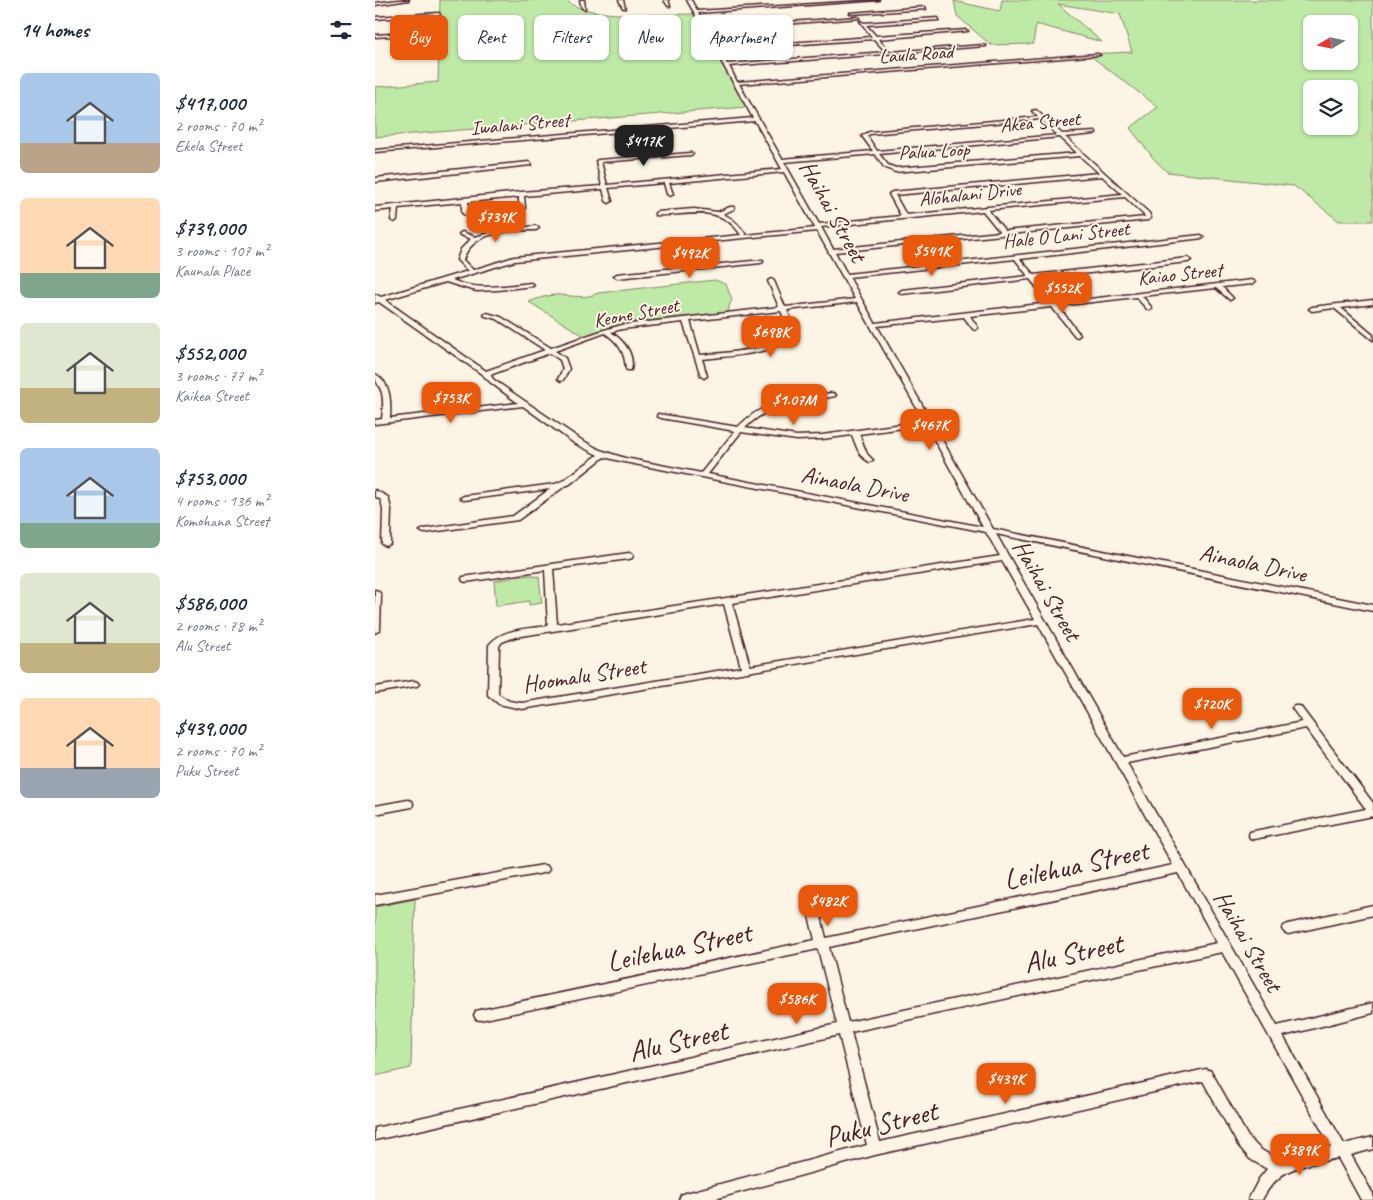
<!DOCTYPE html>
<html lang="en">
<head>
<meta charset="utf-8">
<style>
  :root { --surface:#fff; --page:#f6f6f7; --text:#1f2937; --muted:#747a83; --accent:#ea580c }
  body { margin:0; font-family:Caveat,sans-serif; background:var(--page); color:var(--text); height:100vh; display:flex; flex-direction:column; font-size:19px; white-space:nowrap }
  * { box-sizing:border-box; margin:0 }
  p { font-size:16px; color:var(--muted) }
  .icon { flex:none; width:28px; height:28px; fill:none; stroke:currentColor; stroke-width:2; stroke-linecap:round; stroke-linejoin:round }
  .map { position:relative; flex:1; overflow:hidden }
  .details { display:flex; flex-direction:column; background:var(--surface); width:375px }
  .details>* { flex:none }
  .banner { position:absolute; left:15px; top:15px; width:475px; height:45px; display:flex; gap:10px }
  .needle { width:32px; rotate:260deg }
  .buttons { position:absolute; left:928px; top:15px; display:grid; gap:10px }
  .buttons a { display:grid; place-items:center; width:55px; height:55px; border-radius:8px; background:var(--surface); box-shadow:0 1px 4px #0004; font-size:25px }
  .price { position:absolute; translate:-50% -42px; padding:0 11px; border-radius:10px; background:var(--accent); color:#fff; font-size:16px; line-height:32px; filter:drop-shadow(0 1px 2px #0008) }
  .price::after { content:''; position:absolute; left:50%; top:30px; width:15px; height:11px; margin-left:-8px; background:inherit; clip-path:polygon(0 0,100% 0,50% 100%) }
  .price.active { background:#222; color:#fff }
  ul { padding:0; list-style:none }
  li { display:flex; align-items:center; gap:15px; height:125px; padding:0 20px }
  li span { display:grid; place-items:center; flex:none; width:140px; height:100px; border-radius:8px; color:#555 }
  li>.icon { margin-inline-start:auto }
  span .icon { width:60px; height:60px; fill:#fffc; stroke-width:1 }
  li b { font-size:21px }
  h2 { display:flex; justify-content:space-between; align-items:center; height:60px; padding:0 20px; font-size:21px }
  .tag { padding:0 18px; border-radius:8px; background:var(--surface); box-shadow:0 1px 4px #0004; font-size:18px; line-height:45px }
  .tag.active { background:var(--accent); color:#fff }
  main { display:flex; flex:1; min-height:0 }
  .map>svg:first-child { display:block }
  .green { fill:#bee9a6; stroke:#848468; fill-rule:evenodd }
  .lines { fill:none; stroke-linecap:round; stroke-linejoin:round }
  .minor-casing { stroke:#4a1f2b; stroke-width:3 }
  .minor { fill:#fcf5e5; fill-rule:evenodd }
  .labels { text-anchor:middle; dominant-baseline:central; stroke-width:4; stroke-linejoin:round; paint-order:stroke }
  .far-street-label { font-size:20px; fill:#4a1f2b; stroke:#fcf5e5 }
  .street-label { font-size:24px; fill:#4a1f2b; stroke:#fcf5e5 }
  .near-street-label { font-size:29px; fill:#4a1f2b; stroke:#fcf5e5 }
</style>
</head>
<body>
<main>
<section class="details">
<h2>14 homes<svg class="icon" aria-label="filters" viewBox="0 0 24 24"><path d="M4 7h16M4 17h16"/><circle cx="9" cy="7" r="2"/><circle cx="15" cy="17" r="2"/></svg></h2>
<ul>
<li><span style="background:linear-gradient(#a9c7e8 70%,#b9a48a 0)"><svg class="icon" aria-label="home" viewBox="0 0 24 24"><path d="M3 11l9-7 9 7M6 9v11h12V9"/></svg></span><div><b>$417,000</b><p>2 rooms · 70 m²</p><p>Ekela Street</p></div></li>
<li><span style="background:linear-gradient(#ffd9b3 75%,#7fa58c 0)"><svg class="icon" aria-label="home" viewBox="0 0 24 24"><path d="M3 11l9-7 9 7M6 9v11h12V9"/></svg></span><div><b>$739,000</b><p>3 rooms · 107 m²</p><p>Kaunala Place</p></div></li>
<li><span style="background:linear-gradient(#dfe7d0 65%,#c2b280 0)"><svg class="icon" aria-label="home" viewBox="0 0 24 24"><path d="M3 11l9-7 9 7M6 9v11h12V9"/></svg></span><div><b>$552,000</b><p>3 rooms · 77 m²</p><p>Kaikea Street</p></div></li>
<li><span style="background:linear-gradient(#a9c7e8 75%,#7fa58c 0)"><svg class="icon" aria-label="home" viewBox="0 0 24 24"><path d="M3 11l9-7 9 7M6 9v11h12V9"/></svg></span><div><b>$753,000</b><p>4 rooms · 136 m²</p><p>Komohana Street</p></div></li>
<li><span style="background:linear-gradient(#dfe7d0 70%,#c2b280 0)"><svg class="icon" aria-label="home" viewBox="0 0 24 24"><path d="M3 11l9-7 9 7M6 9v11h12V9"/></svg></span><div><b>$586,000</b><p>2 rooms · 78 m²</p><p>Alu Street</p></div></li>
<li><span style="background:linear-gradient(#ffd9b3 70%,#9aa5b1 0)"><svg class="icon" aria-label="home" viewBox="0 0 24 24"><path d="M3 11l9-7 9 7M6 9v11h12V9"/></svg></span><div><b>$439,000</b><p>2 rooms · 70 m²</p><p>Puku Street</p></div></li>
</ul>
</section>
<div class="map">
<svg width="998" height="1200" viewBox="0 0 998 1200">
  <rect width="100%" height="100%" fill="#fcf5e5"/>
  <filter id="ink" filterUnits="userSpaceOnUse"><feTurbulence type="fractalNoise" baseFrequency=".02" numOctaves="2"/><feDisplacementMap in="SourceGraphic" scale="10" xChannelSelector="R" yChannelSelector="G"/><feConvolveMatrix kernelMatrix="1 2 1 2 8 2 1 2 1" color-interpolation-filters="sRGB"/></filter>
  <g filter="url(#ink)">
    <g class="green">
      <path d="M65 0H191C210 20 291 14 320 14L372 107 0 137V87L63 82Z"/>
      <path d="M627 0H998V221H964L919 186 792 172 779 159 755 128 783 107 713 54 757 52 745 14 683 4 727 42 661 24 658 44 616 45 582 16 579 1 625 11ZM936 24H974V61H936ZM936 89H974V126H936Z"/>
      <path d="M340 280 351 284 357 300 354 306V312L259 322 209 336 154 302C164 298 176 294 186 295 199 296 211 299 223 293Z"/>
      <polygon points="154,575 164,577 167,603 154,605 154,601 121,606 119,581"/>
      <polygon points="40,899 36,1068 0,1076 0,907"/>
    </g>
    <g class="lines">
      <defs>
        <g id="minor">
          <polygon points="23,0 34,0 0,5 0,3"/>
          <polygon points="205,0 209,0 210,9 207,8"/>
          <polygon points="244,0 248,0 250,8 248,8"/>
          <polygon points="289,0 293,0 295,6 293,6"/>
          <path d="M312 0H316L322 11 504 0 323 13 332 28 483 17 485 18 333 30 343 48 497 37 485 21 489 23 563 18 564 20 491 25 501 36 591 30 593 31 503 39 515 52 609 45 611 46 354 66 362 82 723 54 725 55 364 84 407 159 498 151 487 136 494 132 663 117 657 111 661 110 687 134 721 132V133L719 134 690 137 774 213 776 218 773 220 460 252 472 274 826 235 829 237 828 238 645 259 659 275 813 258 816 260 813 262 661 279 680 303 877 280 880 282 877 284 847 287 858 298 855 300 841 288 767 296 777 308 774 310 772 309 761 297 683 306 705 335 702 337 700 336 677 307 595 316 603 328 600 330 598 329 589 317 502 326 618 529 998 605V611L621 534 748 757 927 722 917 708 919 706H925L998 803V816L879 839 875 838 874 835 875 832 879 831 991 809 931 728 752 763 902 1026 998 1003V1013L908 1036 969 1144 998 1137V1149L976 1155 998 1194V1200H986L963 1158C928 1166 905 1165 887 1200H873L884 1179 892 1169 875 1159 863 1145 828 1081 500 1155 336 1200H304L306 1195 311 1193 492 1145 464 1035 0 1140V1128L462 1024 443 949 105 1020 101 1019 99 1015 101 1011 105 1010 440 940 431 904 433 901 437 899 441 901 443 904 451 938 798 865 663 624 147 709 124 704 113 695 114 645C127 628 154 629 173 626L170 570 91 582 88 581 87 579 88 577 254 553 257 554 258 556 257 558 254 559 178 569 182 624 625 556 611 532 249 462 229 457 195 484 190 486 143 520 49 533 45 531 49 529 138 516 175 489 89 500 85 498 89 496 180 484 189 480 223 455 199 443 148 406 0 424V420L7 419C8 411 9 402 7 393 5 386 0 382 0 374 16 382 16 402 15 418L143 403 115 382 108 375 4 302 0 303V294L6 297 93 271 82 260 86 249 96 239 85 235 84 234 87 232 100 237 128 229 152 227 161 226 164 228 161 230C135 230 97 231 88 260L98 270 139 257 366 235C344 201 312 217 280 215V213L282 212 319 209 343 212 355 207H359V209L348 214C359 219 365 225 371 235L440 228 409 172 294 183 298 194 295 196 292 194 289 183 233 188 237 201 234 203 231 201 228 189 149 196 150 208 147 210 144 208V197L93 202V213L90 215 87 213V202L23 208 22 220 19 222 16 220 18 209 0 211V207L146 192 227 186 221 161 223 160 316 153 318 154 316 155 226 162 232 185 407 169 380 121 0 152V150L378 118ZM499 39 511 52 352 64 344 50ZM666 119 682 135 502 151 492 136 495 134ZM685 137 702 153 521 168 513 165 504 154ZM500 154 509 167 520 172 705 156 724 173 517 192 514 194 526 216 444 224 409 162ZM727 176 747 194 531 215 520 195ZM750 197 769 215 770 217 630 231 613 210ZM608 211 625 232 458 249 446 227ZM442 231 480 299 410 307 399 281 396 279 393 281 404 307 247 325 229 330 176 348 126 317 112 313 109 315 110 316 122 319 170 350 111 371 10 300 71 282 90 288 102 291 123 290 158 286 159 285 156 283C129 286 102 291 77 280L140 261 303 245 310 267 242 274 239 276 242 278 386 263 388 262V260L315 267 308 244ZM640 259 653 276 527 290 524 292 527 294 655 279 674 303 500 323 474 277ZM482 302 549 421 447 435 422 436 370 428C398 400 425 404 460 396L461 395 458 393C421 397 390 399 363 427L283 414 282 416 286 418 360 431 326 473 250 458 225 450 205 439 119 380 115 375 175 353 185 360 188 369 183 379 186 381 188 380 194 369 190 358 180 351 230 333C244 343 250 352 251 369L252 370H256C260 354 249 341 236 332L247 329 308 322 326 376 329 378 332 376 327 359C350 356 398 355 414 338 417 336 418 331 419 328L412 310ZM406 311 413 328C412 330 411 333 410 335 397 351 345 353 325 355L315 321ZM551 425 608 527 333 474 366 432 422 440 447 439 477 435C481 445 484 457 494 462L498 460 492 454 484 434ZM627 561 660 619 375 666 357 603ZM349 604 366 667 147 703 134 701 123 694 124 646 127 642 140 637ZM803 873 842 943 473 1022 454 947ZM847 952 956 1147 912 1158 904 1161 885 1149 873 1137 836 1071 831 1069 505 1142 476 1032Z"/>
          <polygon points="550,7 551,9 477,14 475,13"/>
          <polygon points="64,13 65,15 0,19 0,17"/>
          <polygon points="61,31 62,33 0,37 0,35"/>
          <polygon points="154,162 156,163 156,165 0,182 0,178"/>
          <polygon points="998,300 998,304 966,308 998,335 998,340 959,308 937,311 934,309 937,307"/>
          <polygon points="0,490 13,497 16,509 15,544 11,546 7,544 8,509 6,500 0,496"/>
          <polygon points="0,590 3,591 6,595 5,630 0,633"/>
          <polygon points="39,681 42,682 44,684 42,686 0,693 0,687"/>
          <polygon points="33,800 37,801 38,804 37,807 0,814 0,806"/>
          <polygon points="168,865 172,866 174,869 172,872 168,873 0,905 0,895"/>
          <polygon points="998,905 998,915 913,934 909,932 907,929 909,926 913,924"/>
        </g>
      </defs>
      <use href="#minor" class="minor-casing"/>
      <use href="#minor" class="minor"/>
    </g>
  </g>
  <g class="labels">
    <g class="far-street-label">
      <text transform="translate(541 54) rotate(-4)">Laula Road</text>
      <text transform="translate(665 122) rotate(-5)">Akea Street</text>
      <text transform="translate(145 124) rotate(-5)">Iwalani Street</text>
      <text transform="translate(559 151) rotate(-3)">Palua Loop</text>
      <text transform="translate(595 194) rotate(-6)">Alohalani Drive</text>
      <text transform="translate(691 235) rotate(-6)">Hale O Lani Street</text>
      <text transform="translate(805 274) rotate(-6)">Kaiao Street</text>
      <text transform="translate(261 313) rotate(-11)">Keone Street</text>
    </g>
    <g class="street-label">
      <text transform="translate(458 211) rotate(61)">Haihai Street</text>
      <text transform="translate(480 484) rotate(11)">Ainaola Drive</text>
      <text transform="translate(878 563) rotate(12)">Ainaola Drive</text>
      <text transform="translate(672 590) rotate(60)">Haihai Street</text>
      <text transform="translate(209 675) rotate(-9)">Hoomalu Street</text>
      <text transform="translate(873 941) rotate(60)">Haihai Street</text>
    </g>
    <g class="near-street-label">
      <text transform="translate(701 865) rotate(-12)">Leilehua Street</text>
      <text transform="translate(304 947) rotate(-12)">Leilehua Street</text>
      <text transform="translate(698 953) rotate(-12)">Alu Street</text>
      <text transform="translate(303 1041) rotate(-13)">Alu Street</text>
      <text transform="translate(506 1124) rotate(-14)">Puku Street</text>
    </g>
  </g>
</svg>
<div class="buttons">
<a><svg class="needle" viewBox="-14 -14 28 28"><path d="M0-13l5 13h-10z" fill="#e53935"/><path d="M0 13l5-13h-10z" fill="#747a83"/></svg></a>
<a><svg class="icon" aria-label="layers" viewBox="0 0 24 24"><path d="M12 4l9 5-9 5-9-5zM3 14l9 5 9-5"/></svg></a>
</div>
<b class="price active" style="left:269px;top:167px">$417K</b>
<b class="price" style="left:121px;top:243px">$739K</b>
<b class="price" style="left:557px;top:277px">$541K</b>
<b class="price" style="left:315px;top:279px">$492K</b>
<b class="price" style="left:688px;top:314px">$552K</b>
<b class="price" style="left:396px;top:358px">$698K</b>
<b class="price" style="left:76px;top:424px">$753K</b>
<b class="price" style="left:419px;top:426px">$1.07M</b>
<b class="price" style="left:555px;top:451px">$467K</b>
<b class="price" style="left:837px;top:730px">$720K</b>
<b class="price" style="left:453px;top:927px">$482K</b>
<b class="price" style="left:422px;top:1025px">$586K</b>
<b class="price" style="left:631px;top:1105px">$439K</b>
<b class="price" style="left:925px;top:1176px">$389K</b>
<div class="banner">
<a class="tag active">Buy</a>
<a class="tag">Rent</a>
<a class="tag">Filters</a>
<a class="tag">New</a>
<a class="tag">Apartment</a>
</div>
</div>
</main>
</body>
</html>
